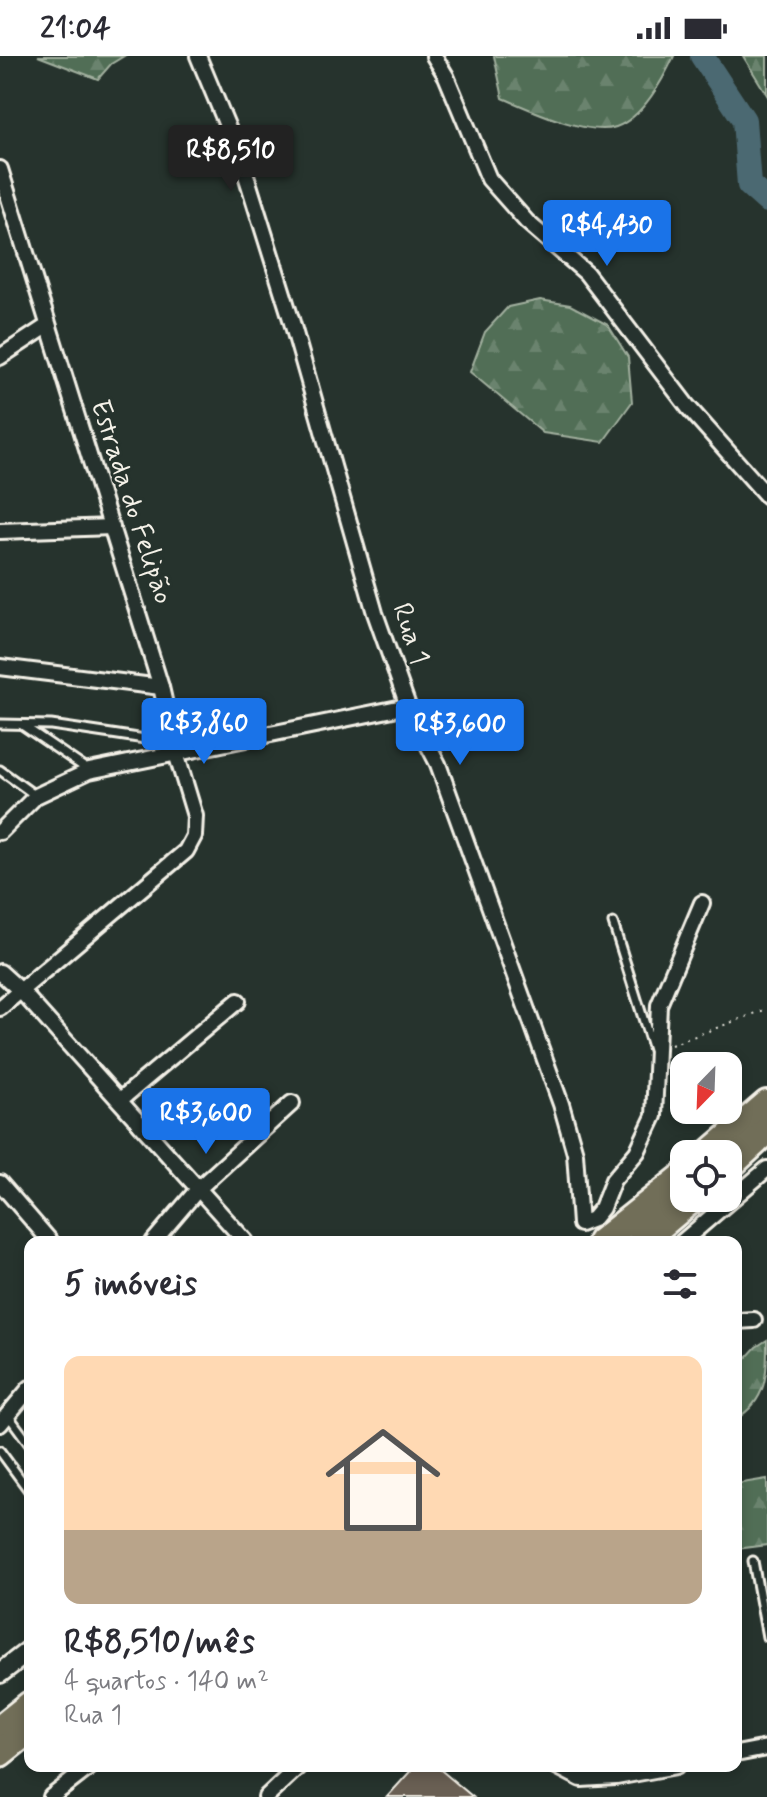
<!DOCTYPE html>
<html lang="pt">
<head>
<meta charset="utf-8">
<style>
  :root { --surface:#fff; --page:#f7f7f7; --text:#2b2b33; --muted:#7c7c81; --line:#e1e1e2; --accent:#1a73e8 }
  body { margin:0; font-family:Mynerve,sans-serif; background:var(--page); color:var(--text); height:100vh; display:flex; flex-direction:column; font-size:30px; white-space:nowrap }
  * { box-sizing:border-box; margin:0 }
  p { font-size:26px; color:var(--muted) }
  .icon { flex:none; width:44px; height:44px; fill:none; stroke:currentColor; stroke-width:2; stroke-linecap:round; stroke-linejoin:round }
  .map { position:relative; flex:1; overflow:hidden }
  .details { position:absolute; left:24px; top:1180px; width:718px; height:536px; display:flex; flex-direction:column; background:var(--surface); border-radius:16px; box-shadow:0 4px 12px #0003 }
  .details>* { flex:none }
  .needle { width:52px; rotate:203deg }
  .tools { position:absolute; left:670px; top:996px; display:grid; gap:16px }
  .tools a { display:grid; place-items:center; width:72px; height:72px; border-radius:16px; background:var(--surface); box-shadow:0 4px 12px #0003; font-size:40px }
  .price { position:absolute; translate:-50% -68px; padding:0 18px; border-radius:8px; background:var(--accent); color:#fff; font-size:26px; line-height:52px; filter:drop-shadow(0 2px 4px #0008) }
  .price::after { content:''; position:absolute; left:50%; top:48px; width:24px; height:18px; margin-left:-12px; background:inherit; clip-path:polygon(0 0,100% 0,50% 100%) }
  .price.selected { background:#222; color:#fff }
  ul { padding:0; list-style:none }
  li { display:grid; align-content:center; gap:16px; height:424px; padding:0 40px }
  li+li { border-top:2px solid var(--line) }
  li span { display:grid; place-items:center; height:248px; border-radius:16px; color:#555 }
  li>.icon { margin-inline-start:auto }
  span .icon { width:144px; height:144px; fill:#fffc; stroke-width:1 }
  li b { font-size:34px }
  h2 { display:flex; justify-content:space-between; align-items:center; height:96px; padding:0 40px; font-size:34px }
  .status { display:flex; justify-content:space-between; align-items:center; height:56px; padding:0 40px; background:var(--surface); direction:ltr }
  .status svg { height:22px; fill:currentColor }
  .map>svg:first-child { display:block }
  .forest { fill:url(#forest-firs); stroke:#a2b09f; stroke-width:2 }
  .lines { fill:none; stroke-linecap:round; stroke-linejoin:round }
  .river { stroke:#4c6972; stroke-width:24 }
  .building { fill:#695f52; stroke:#f4f1e8; stroke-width:2 }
  .service-casing { stroke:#f4f1e8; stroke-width:13 }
  .minor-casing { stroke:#f4f1e8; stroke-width:20 }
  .tertiary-casing { stroke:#f4f1e8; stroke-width:24 }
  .motorway-casing { stroke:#f4f1e8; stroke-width:32 }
  .path { stroke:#f4f1e8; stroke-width:2; stroke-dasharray:2 6; stroke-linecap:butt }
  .service { stroke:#26332d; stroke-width:7 }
  .minor { stroke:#26332d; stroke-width:14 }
  .tertiary { stroke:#26332d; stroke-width:18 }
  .motorway { stroke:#716e59; stroke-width:26 }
  .labels { text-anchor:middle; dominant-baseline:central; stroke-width:6; stroke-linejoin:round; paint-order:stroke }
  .street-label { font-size:28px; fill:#f4f1e8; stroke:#26332d }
</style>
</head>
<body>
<div class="status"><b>21:04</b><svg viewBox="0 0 49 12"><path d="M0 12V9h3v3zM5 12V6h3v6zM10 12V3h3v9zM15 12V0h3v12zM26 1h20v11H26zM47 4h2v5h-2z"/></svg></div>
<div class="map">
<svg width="767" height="1741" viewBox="0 0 767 1741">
  <defs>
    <pattern id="forest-firs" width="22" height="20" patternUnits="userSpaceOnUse" patternTransform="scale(2)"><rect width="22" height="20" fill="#516e56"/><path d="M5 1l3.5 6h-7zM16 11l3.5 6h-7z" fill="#6b836e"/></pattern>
  </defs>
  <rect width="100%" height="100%" fill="#26332d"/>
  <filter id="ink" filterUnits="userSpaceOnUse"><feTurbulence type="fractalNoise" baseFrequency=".0125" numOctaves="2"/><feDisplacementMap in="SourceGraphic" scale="16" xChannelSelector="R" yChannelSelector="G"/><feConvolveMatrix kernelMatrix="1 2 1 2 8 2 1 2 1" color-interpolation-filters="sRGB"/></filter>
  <g filter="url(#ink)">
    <g class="forest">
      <polygon points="38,0 124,0 111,8 98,23"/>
      <path d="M494 0H674C663 24 642 62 616 71 588 81 529 53 503 42Z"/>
      <polygon points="743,0 767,0 767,39"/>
      <polygon points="540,244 570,249 608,269 628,301 632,346 603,386 543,377 470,316 485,276 508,251"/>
      <path d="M767 1284C767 1320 767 1344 736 1363V1313L756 1291Z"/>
      <polygon points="767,1423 767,1489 736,1493 736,1428"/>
    </g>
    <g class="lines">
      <polyline class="river" points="702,0 744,64 749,129 767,145"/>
    </g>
    <polygon class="building" points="415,1710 436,1710 473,1741 387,1741"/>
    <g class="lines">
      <defs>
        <g id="service">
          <polyline points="0,668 51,669 172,687"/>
          <polyline points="22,669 88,714"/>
          <polyline points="0,714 36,740"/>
          <polyline points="613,867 653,994"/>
          <polyline points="8,1359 30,1389"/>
          <polyline points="0,1395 30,1436"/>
          <polyline points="753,1505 767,1581"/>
        </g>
        <g id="minor">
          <polyline points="198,0 241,103 291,263 375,557 408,650 438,708 561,1048 575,1097 580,1168 593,1163 602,1152 613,1124 637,1096 654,1060 659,949 702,847"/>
          <polyline points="434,0 446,20 489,123 527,166 586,217 688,351 767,440"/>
          <polyline points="0,113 161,631 176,697 195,760 194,780 186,795 0,952"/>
          <polyline points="0,301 47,270"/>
          <polyline points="0,475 112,471"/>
          <polyline points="0,611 161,631"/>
          <polyline points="0,776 36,740 89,715 408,650"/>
          <polyline points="0,916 21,935 246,1186"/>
          <polyline points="120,1044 238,945"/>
          <polyline points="0,1127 51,1186"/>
          <polyline points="153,1186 199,1132 292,1047"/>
          <polyline points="682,1186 767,1113"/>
          <polyline points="736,1265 754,1264"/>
          <polyline points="0,1368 30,1332"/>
          <polyline points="736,1698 767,1692"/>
          <polyline points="556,1710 581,1723 616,1721 676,1710"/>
          <polyline points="51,1741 91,1710"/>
          <polyline points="266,1741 299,1710"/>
        </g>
        <polyline id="tertiary" points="0,1617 30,1594"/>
        <g id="motorway">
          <polyline points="709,1098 767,1048"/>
          <polyline points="728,1111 767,1075"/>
          <polyline points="601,1186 684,1120"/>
          <polyline points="641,1186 693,1142"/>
          <polyline points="0,1673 30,1649"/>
          <polyline points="0,1697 30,1673"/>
        </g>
      </defs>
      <use href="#service" class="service-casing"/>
      <use href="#minor" class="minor-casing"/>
      <use href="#tertiary" class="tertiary-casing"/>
      <use href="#motorway" class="motorway-casing"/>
      <polyline class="path" points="671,989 767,953"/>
      <use href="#service" class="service"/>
      <use href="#minor" class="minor"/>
      <use href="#tertiary" class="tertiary"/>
      <use href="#motorway" class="motorway"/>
    </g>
  </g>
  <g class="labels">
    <g class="street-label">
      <text transform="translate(131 446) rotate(72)">Estrada do Felipão</text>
      <text transform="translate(410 578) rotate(71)">Rua 1</text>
    </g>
  </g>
</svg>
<div class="tools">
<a><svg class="needle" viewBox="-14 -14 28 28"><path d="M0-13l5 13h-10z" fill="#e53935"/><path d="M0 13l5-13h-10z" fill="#7c7c81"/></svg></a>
<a><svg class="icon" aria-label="locate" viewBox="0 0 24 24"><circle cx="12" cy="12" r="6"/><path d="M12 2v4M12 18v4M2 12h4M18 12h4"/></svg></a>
</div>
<b class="price selected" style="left:231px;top:137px">R$8,510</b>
<b class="price" style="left:607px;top:212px">R$4,430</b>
<b class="price" style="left:204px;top:710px">R$3,860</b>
<b class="price" style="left:460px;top:711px">R$3,600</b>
<b class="price" style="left:206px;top:1100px">R$3,600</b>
<section class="details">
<h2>5 imóveis<svg class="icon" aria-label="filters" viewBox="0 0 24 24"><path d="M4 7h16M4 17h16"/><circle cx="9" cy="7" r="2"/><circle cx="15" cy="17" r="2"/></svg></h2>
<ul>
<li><span style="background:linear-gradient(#ffd9b3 70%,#b9a48a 0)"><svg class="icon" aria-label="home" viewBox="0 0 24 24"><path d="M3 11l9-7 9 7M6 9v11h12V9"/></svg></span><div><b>R$8,510/mês</b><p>4 quartos · 140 m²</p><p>Rua 1</p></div></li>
</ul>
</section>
</div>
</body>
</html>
